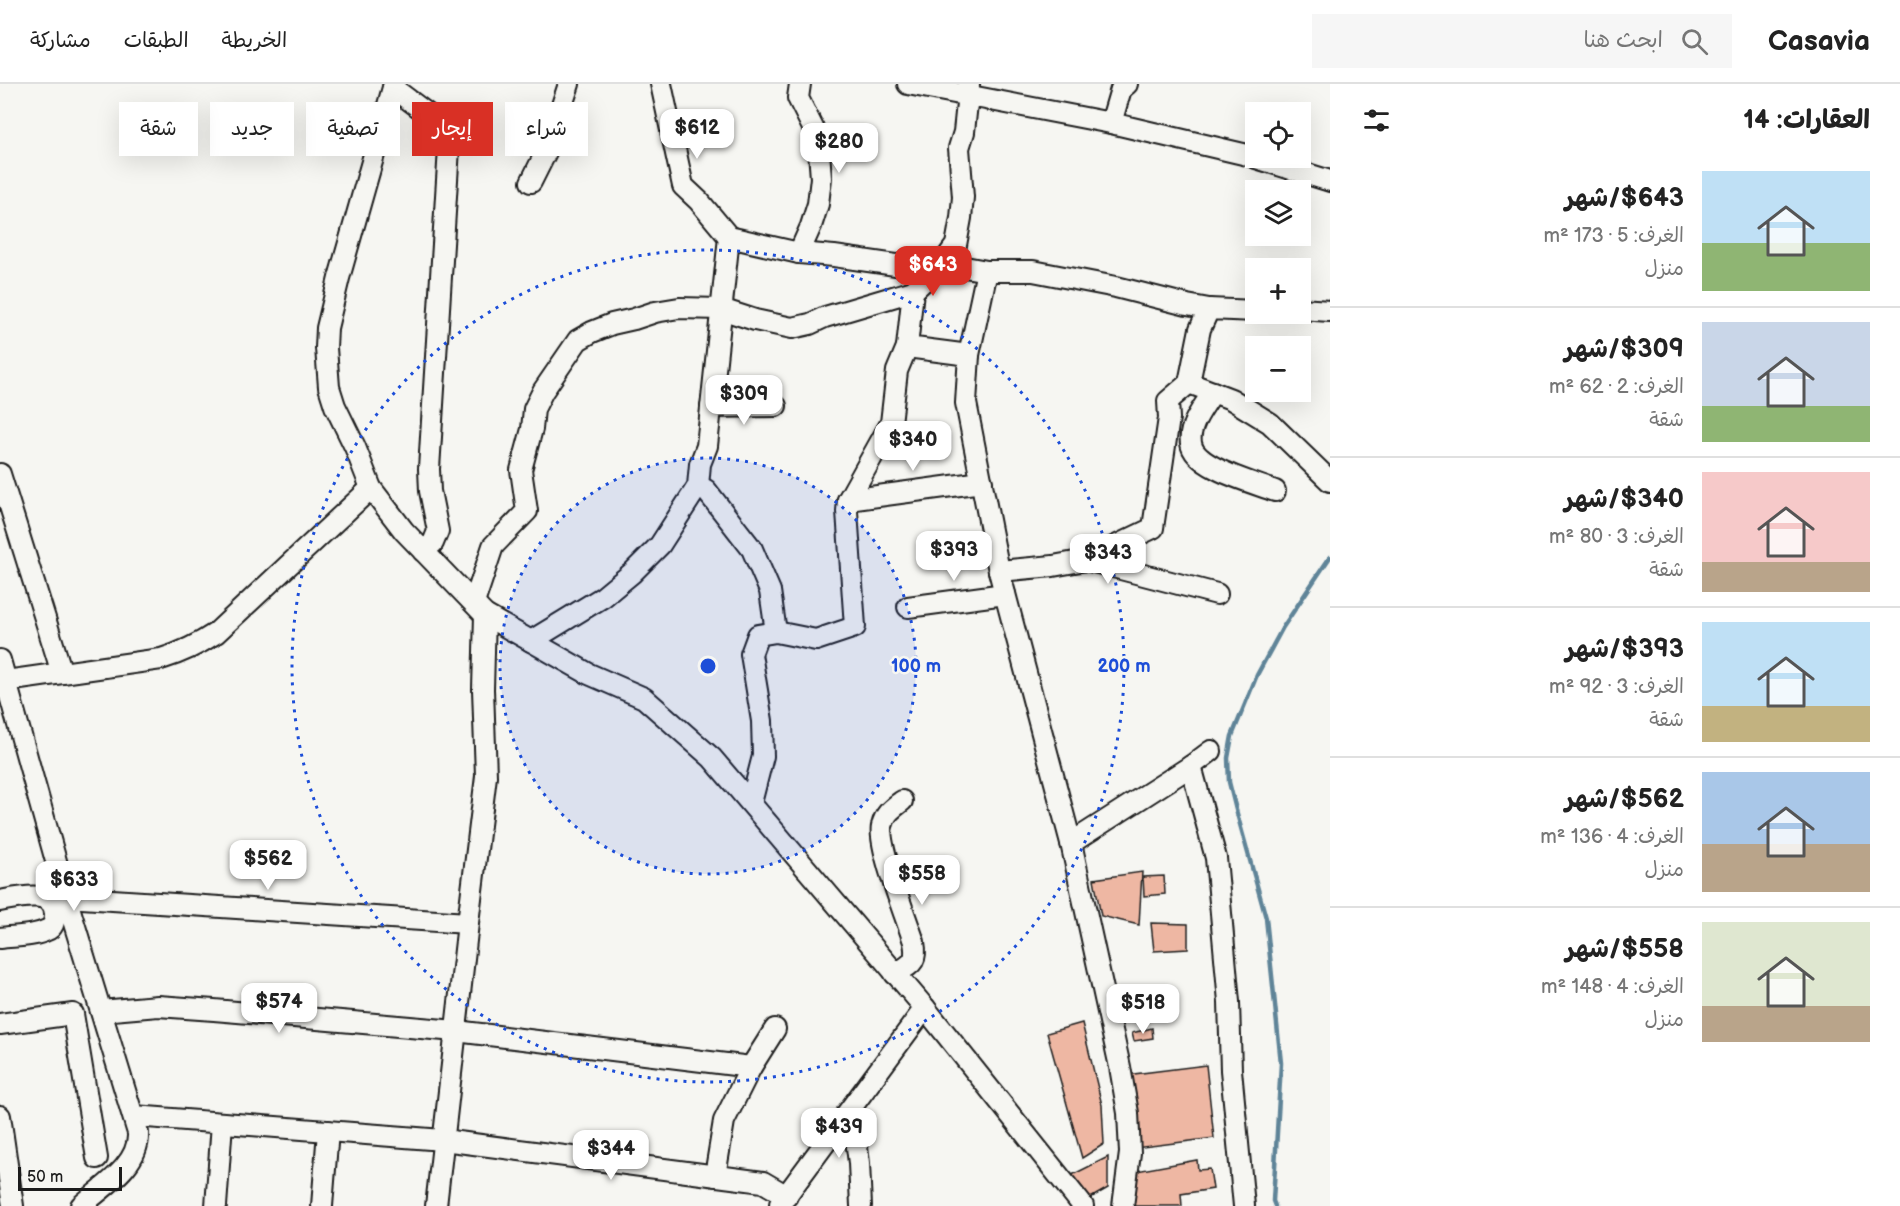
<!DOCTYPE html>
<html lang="ar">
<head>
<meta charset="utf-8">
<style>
  :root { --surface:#fff; --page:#f6f6f6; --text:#222; --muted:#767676; --line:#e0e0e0; --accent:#d93025 }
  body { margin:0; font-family:"Balsamiq Sans","Playpen Sans Arabic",sans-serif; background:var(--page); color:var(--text); direction:rtl; height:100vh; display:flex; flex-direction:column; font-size:22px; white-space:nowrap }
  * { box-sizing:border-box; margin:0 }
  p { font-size:20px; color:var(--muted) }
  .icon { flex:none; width:33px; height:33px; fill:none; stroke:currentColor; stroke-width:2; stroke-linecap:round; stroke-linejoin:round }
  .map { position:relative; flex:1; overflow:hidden; direction:ltr }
  .details { display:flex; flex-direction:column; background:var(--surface); width:570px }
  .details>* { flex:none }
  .guide { position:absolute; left:18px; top:18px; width:570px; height:54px; direction:rtl; display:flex; gap:12px }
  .tools { position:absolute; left:1245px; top:18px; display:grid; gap:12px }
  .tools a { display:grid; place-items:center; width:66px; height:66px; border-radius:0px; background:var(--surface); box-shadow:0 6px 24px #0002; font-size:30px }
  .scale { position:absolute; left:18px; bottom:15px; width:104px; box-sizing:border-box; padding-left:6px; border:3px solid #1c1c1c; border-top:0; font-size:16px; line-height:21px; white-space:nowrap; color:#1c1c1c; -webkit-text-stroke:4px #f6f6f2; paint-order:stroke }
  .price { position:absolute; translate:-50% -51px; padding:0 14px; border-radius:12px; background:#fff; color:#222; font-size:20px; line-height:39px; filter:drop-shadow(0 2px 3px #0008) }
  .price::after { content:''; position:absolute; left:50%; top:36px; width:18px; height:14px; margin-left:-9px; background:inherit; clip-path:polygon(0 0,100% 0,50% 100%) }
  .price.current { background:var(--accent); color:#fff }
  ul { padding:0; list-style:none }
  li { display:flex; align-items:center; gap:18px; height:150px; padding:0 30px }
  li+li { border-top:2px solid var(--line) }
  li span { display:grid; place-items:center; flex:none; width:168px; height:120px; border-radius:0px; color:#555 }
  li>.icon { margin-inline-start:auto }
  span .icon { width:72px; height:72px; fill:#fffc; stroke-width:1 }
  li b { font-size:26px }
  h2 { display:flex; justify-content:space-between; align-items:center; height:72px; padding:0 30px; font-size:26px }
  .tag { padding:0 21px; border-radius:0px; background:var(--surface); box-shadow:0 6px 24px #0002; font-size:21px; line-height:54px }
  .tag.current { background:var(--accent); color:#fff }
  header { display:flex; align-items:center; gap:36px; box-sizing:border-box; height:84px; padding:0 30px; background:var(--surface); border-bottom:2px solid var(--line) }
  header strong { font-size:28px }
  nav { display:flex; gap:33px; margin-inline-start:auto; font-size:21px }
  .search { width:420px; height:54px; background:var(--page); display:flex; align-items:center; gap:15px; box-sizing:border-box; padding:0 21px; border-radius:0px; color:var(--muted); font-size:22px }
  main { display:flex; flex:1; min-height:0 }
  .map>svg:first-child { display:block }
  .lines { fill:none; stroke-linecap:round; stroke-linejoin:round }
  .stream { stroke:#5f8498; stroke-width:4.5 }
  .building { fill:#eeb7a3; stroke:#1c1c1c; stroke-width:1.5 }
  .minor-casing { stroke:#1c1c1c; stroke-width:24 }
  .minor { stroke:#f6f6f2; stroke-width:20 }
  .ring { fill:none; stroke:#1d4ed8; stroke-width:3; stroke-dasharray:3 6 }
  .centre { fill:#1d4ed8; stroke:#f6f6f2; stroke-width:3 }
  .ring-label { font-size:18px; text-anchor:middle; font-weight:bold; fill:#1d4ed8; stroke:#f6f6f2; stroke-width:5; stroke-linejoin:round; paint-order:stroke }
</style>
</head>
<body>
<header>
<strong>Casavia</strong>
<div class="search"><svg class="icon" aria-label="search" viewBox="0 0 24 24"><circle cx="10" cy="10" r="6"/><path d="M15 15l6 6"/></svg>ابحث هنا</div>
<nav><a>الخريطة</a><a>الطبقات</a><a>مشاركة</a></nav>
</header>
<main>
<section class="details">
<h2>العقارات: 14<svg class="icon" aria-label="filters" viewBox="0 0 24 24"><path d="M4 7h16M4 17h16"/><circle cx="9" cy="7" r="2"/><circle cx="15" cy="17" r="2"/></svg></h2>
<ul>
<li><span style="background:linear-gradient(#bfe0f5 60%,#8fb573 0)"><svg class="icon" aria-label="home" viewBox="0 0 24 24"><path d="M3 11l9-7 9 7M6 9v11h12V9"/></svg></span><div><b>$643/شهر</b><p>الغرف: 5 · 173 m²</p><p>منزل</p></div></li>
<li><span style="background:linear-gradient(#c9d6e8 70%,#8fb573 0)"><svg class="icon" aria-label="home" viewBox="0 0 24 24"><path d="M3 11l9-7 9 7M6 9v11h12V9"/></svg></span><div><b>$309/شهر</b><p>الغرف: 2 · 62 m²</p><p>شقة</p></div></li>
<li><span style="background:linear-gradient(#f6c9c9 75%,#b9a48a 0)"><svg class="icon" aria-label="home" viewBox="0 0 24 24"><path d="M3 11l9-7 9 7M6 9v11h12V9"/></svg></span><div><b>$340/شهر</b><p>الغرف: 3 · 80 m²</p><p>شقة</p></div></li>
<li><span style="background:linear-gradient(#bfe0f5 70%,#c2b280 0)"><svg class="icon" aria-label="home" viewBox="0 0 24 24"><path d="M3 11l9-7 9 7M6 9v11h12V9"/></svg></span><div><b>$393/شهر</b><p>الغرف: 3 · 92 m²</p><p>شقة</p></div></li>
<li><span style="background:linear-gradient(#a9c7e8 60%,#b9a48a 0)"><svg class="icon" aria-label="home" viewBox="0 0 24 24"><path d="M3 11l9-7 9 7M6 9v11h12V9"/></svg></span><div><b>$562/شهر</b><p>الغرف: 4 · 136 m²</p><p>منزل</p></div></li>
<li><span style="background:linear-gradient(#dfe7d0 70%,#b9a48a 0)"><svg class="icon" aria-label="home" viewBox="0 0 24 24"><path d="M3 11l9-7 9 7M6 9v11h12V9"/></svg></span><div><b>$558/شهر</b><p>الغرف: 4 · 148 m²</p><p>منزل</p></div></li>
</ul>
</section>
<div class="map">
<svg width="1330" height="1122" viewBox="0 0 1330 1122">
  <rect width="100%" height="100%" fill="#f6f6f2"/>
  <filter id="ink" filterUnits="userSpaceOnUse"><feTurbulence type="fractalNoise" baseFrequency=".0167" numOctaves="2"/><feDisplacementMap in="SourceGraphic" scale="12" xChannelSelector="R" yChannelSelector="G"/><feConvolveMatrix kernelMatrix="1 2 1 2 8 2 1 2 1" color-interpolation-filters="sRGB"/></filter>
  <g filter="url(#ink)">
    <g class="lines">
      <polyline class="stream" points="1275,1122 1273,1117 1281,979 1266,834 1236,726 1229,698 1228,674 1232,652 1257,591 1283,543 1330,473"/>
    </g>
    <g class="building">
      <polygon points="1142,788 1139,841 1101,832 1094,795"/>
      <polygon points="1164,792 1165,810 1144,812 1143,793"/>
      <polygon points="1151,839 1188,840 1188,865 1154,867"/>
      <polygon points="1152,903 1157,930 1140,932 1135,906"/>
      <polygon points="1133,906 1138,933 1129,934 1124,908"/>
      <polygon points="1082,939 1102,1021 1104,1060 1082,1074 1047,949"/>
      <polygon points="1152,944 1153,954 1134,957 1132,949"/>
      <polygon points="1206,981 1214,1054 1135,1064 1126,991"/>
      <polygon points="1108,1073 1108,1104 1087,1116 1066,1094"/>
      <polygon points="1197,1076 1198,1086 1210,1085 1213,1105 1181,1110 1182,1122 1134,1122 1131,1088"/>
    </g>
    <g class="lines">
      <defs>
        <g id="minor">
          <polyline points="394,0 339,194 327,244 326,264 329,303 335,322 355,363 371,404 404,447 485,531 589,590 644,614 712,674 925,924 1083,1122"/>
          <polyline points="661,0 683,102 699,117 729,153 799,169 834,172 896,181 943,179 987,187 1033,187 1116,203 1187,221 1209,225"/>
          <polyline points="908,0 1111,39 1256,73"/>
          <polyline points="393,4 441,40 449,64 429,385 430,407 438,447 433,459 423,467"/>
          <polyline points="1111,39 1121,5 1127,0"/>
          <polyline points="1256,74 1330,97"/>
          <polyline points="531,98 548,64 569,0"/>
          <polyline points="799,169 811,142 818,120 821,94 818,54 798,14 800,0"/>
          <polyline points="913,207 907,263 969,271 966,319 999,487 1071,759 1120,983 1128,1029 1130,1069 1123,1122"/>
          <polyline points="1300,225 1330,227"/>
          <polyline points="1256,227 1209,225 1200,245 1189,299 1231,315 1270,339 1330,397"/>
          <polyline points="969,271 987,187"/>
          <path d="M1213 308C1204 322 1188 342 1191 359 1194 384 1255 399 1275 407"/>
          <polyline points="711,323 776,322"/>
          <polyline points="0,390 62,589"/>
          <polyline points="698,402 706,406 752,465 770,507 776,548"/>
          <polyline points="848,416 982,398"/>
          <polyline points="1086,476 1153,444 1169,334 1168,317 1189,299"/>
          <polyline points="999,487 1053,482 1086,476 1217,510"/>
          <polyline points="474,519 493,462 527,427 521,386 532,345 534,325 543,307 578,256 592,248 612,240 634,235 655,228 679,224 721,225 755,236 792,244 810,240 825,233 913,207 943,179 956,161 961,134 963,113 959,64 964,48 969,0"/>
          <polyline points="908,523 1005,510"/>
          <polyline points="531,557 603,513 632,489 660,461 698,402 700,380 707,362 729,153"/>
          <path d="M0 576 66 813 138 1049C140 1081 102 1103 81 1122"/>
          <path d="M6 597 161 575C181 569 198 561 216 549L371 404"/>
          <polyline points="1191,682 1216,774 1229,918 1231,986 1244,1122"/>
          <polyline points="751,719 763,672 762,637 751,570 758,551 776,548 816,556 855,543 847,427 848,416 891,339 897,287 907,263"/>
          <polyline points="1071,759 1191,682 1211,667"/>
          <polyline points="66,813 468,839"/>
          <path d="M0 817C17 814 55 803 55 831 55 837 53 844 47 846 33 853 15 852 0 854"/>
          <path d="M895 890C911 880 918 879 914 858 907 836 877 760 882 742 885 729 892 725 902 717"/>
          <polyline points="101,927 158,922 214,926 456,947 751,983"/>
          <polyline points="0,940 73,930 97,1074"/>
          <polyline points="852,1024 859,1079 861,1122"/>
          <polyline points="0,1032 13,1122"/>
          <polyline points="134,1032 443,1056 763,1098 787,1112"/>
          <polyline points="715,1092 724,1037 751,983 775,945"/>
          <polyline points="780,1120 925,924"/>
          <polyline points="216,1122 222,1039"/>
          <polyline points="322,1122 328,1047"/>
          <polyline points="436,1122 468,839 486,692 483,605 485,531"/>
        </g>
      </defs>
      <use href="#minor" class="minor-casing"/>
      <use href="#minor" class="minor"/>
    </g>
  </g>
  <circle cx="708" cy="582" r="208" fill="#1d4ed8" fill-opacity=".12"/>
  <g class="ring">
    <circle cx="708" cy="582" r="208"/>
    <circle cx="708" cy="582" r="416"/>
  </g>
  <circle cx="708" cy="582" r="9" class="centre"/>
  <g class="ring-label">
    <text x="916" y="588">100 m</text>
    <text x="1124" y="588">200 m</text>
  </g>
</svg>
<div class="tools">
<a><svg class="icon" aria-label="locate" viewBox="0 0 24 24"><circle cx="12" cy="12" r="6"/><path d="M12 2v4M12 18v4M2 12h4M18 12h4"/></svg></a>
<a><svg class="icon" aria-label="layers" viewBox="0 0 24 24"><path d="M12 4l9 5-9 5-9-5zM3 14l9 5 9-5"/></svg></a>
<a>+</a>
<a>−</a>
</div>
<div class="scale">50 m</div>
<b class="price" style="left:697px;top:76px">$612</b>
<b class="price" style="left:839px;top:90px">$280</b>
<b class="price current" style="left:933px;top:213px">$643</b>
<b class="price" style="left:744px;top:342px">$309</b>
<b class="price" style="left:913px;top:388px">$340</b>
<b class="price" style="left:954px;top:498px">$393</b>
<b class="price" style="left:1108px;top:501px">$343</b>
<b class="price" style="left:268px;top:807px">$562</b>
<b class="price" style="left:922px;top:822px">$558</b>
<b class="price" style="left:74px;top:828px">$633</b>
<b class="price" style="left:279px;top:950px">$574</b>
<b class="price" style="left:1143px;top:951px">$518</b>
<b class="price" style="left:839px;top:1075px">$439</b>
<b class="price" style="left:611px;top:1097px">$344</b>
<div class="guide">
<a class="tag">شراء</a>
<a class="tag current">إيجار</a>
<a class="tag">تصفية</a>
<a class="tag">جديد</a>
<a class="tag">شقة</a>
</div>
</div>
</main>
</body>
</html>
